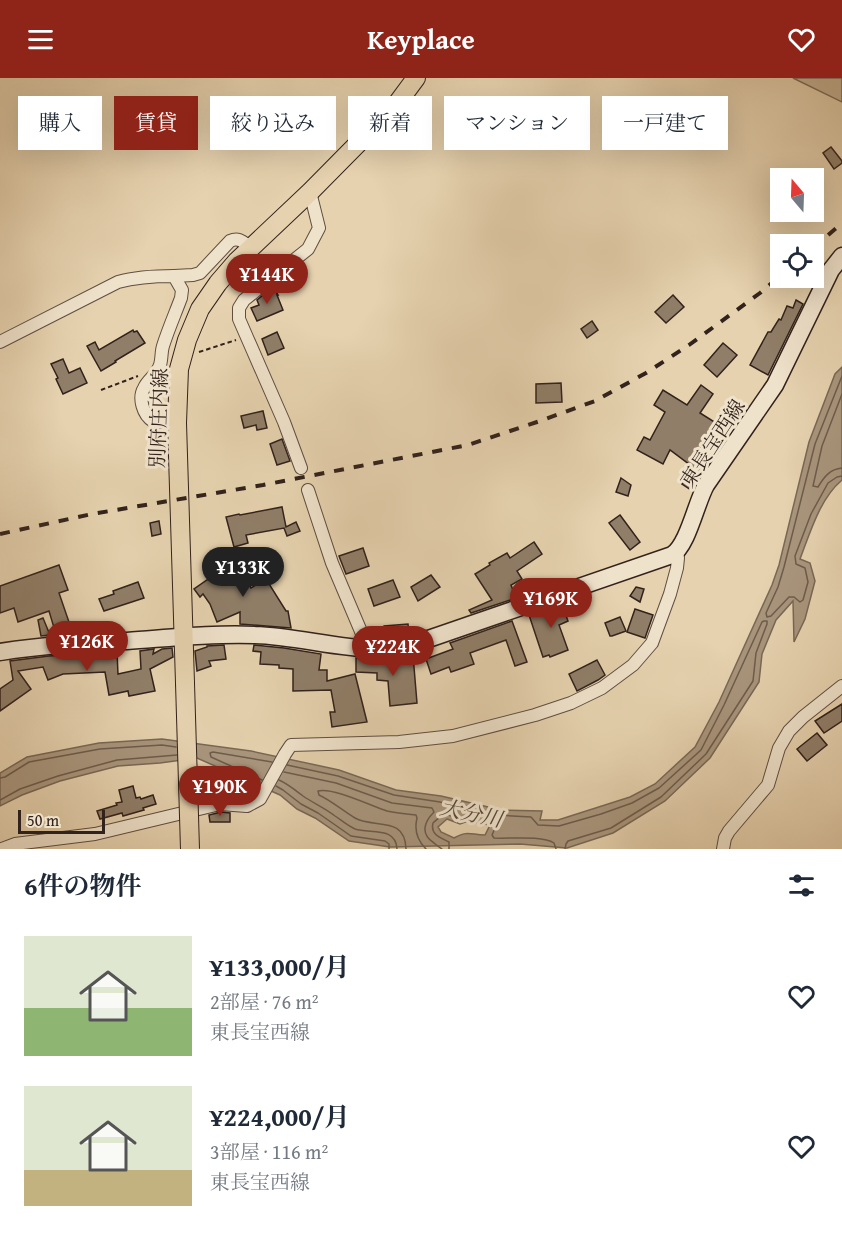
<!DOCTYPE html>
<html lang="ja">
<head>
<meta charset="utf-8">
<style>
  :root { --surface:#fff; --page:#f6f6f7; --text:#1f2937; --muted:#747a83; --accent:#8f2418 }
  body { margin:0; font-family:"Gentium Book Plus","Noto Serif JP",serif; background:var(--page); color:var(--text); height:100vh; display:flex; flex-direction:column; font-size:22px; white-space:nowrap }
  * { box-sizing:border-box; margin:0 }
  p { font-size:20px; color:var(--muted) }
  .icon { flex:none; width:33px; height:33px; fill:none; stroke:currentColor; stroke-width:2; stroke-linecap:round; stroke-linejoin:round }
  .map { position:relative; height:771px; overflow:hidden }
  .details { display:flex; flex-direction:column; background:var(--surface); flex:1 }
  .details>* { flex:none }
  .guide { position:absolute; left:18px; top:18px; width:807px; height:54px; display:flex; gap:12px }
  .needle { width:39px; rotate:341deg }
  .fabs { position:absolute; left:770px; top:90px; display:grid; gap:12px }
  .fabs a { display:grid; place-items:center; width:54px; height:54px; border-radius:0px; background:var(--surface); box-shadow:0 6px 24px #0002; font-size:30px }
  .scale { position:absolute; left:18px; bottom:15px; width:87px; box-sizing:border-box; padding-left:6px; border:3px solid #32221c; border-top:0; font-size:16px; line-height:21px; white-space:nowrap; color:#32221c; -webkit-text-stroke:4px #efe2cb; paint-order:stroke }
  .price { position:absolute; translate:-50% -51px; padding:0 14px; border-radius:21px; background:var(--accent); color:#fff; font-size:20px; line-height:39px; filter:drop-shadow(0 2px 3px #0008) }
  .price::after { content:''; position:absolute; left:50%; top:36px; width:18px; height:14px; margin-left:-9px; background:inherit; clip-path:polygon(0 0,100% 0,50% 100%) }
  .price.selected { background:#222; color:#fff }
  ul { padding:0; list-style:none }
  li { display:flex; align-items:center; gap:18px; height:150px; padding:0 24px }
  li span { display:grid; place-items:center; flex:none; width:168px; height:120px; border-radius:0px; color:#555 }
  li>.icon { margin-inline-start:auto }
  span .icon { width:72px; height:72px; fill:#fffc; stroke-width:1 }
  li b { font-size:26px }
  h2 { display:flex; justify-content:space-between; align-items:center; height:72px; padding:0 24px; font-size:26px }
  .pill { padding:0 21px; border-radius:0px; background:var(--surface); box-shadow:0 6px 24px #0002; font-size:21px; line-height:54px }
  .pill.selected { background:var(--accent); color:#fff }
  header { display:flex; justify-content:space-between; align-items:center; height:78px; padding:0 24px; background:var(--accent); color:#fff; font-size:27px; font-weight:600 }
  .map>svg:first-child { display:block }
  .green { fill:#c7b496; stroke:#7c6b59; stroke-width:1.5 }
  .water { fill:#a9967d; stroke:#796856; stroke-width:1.5; fill-rule:evenodd }
  .lines { fill:none; stroke-linecap:round; stroke-linejoin:round }
  .shore { stroke:#6e5c4c; stroke-width:1.5 }
  .building { fill:#907e68; stroke:#32221c; stroke-width:1.5 }
  .minor-casing { stroke:#5f4e41; stroke-width:14 }
  .secondary-casing { stroke:#32221c; stroke-width:19 }
  .primary-casing { stroke:#32221c; stroke-width:20 }
  .path { stroke:#32221c; stroke-width:2; stroke-dasharray:4.5 3; stroke-linecap:butt }
  .minor { stroke:#efe2cb; stroke-width:12 }
  .secondary { stroke:#efe2cb; stroke-width:16 }
  .primary { stroke:#e6d2af; stroke-width:18 }
  .rail { stroke:#32221c; stroke-width:4; stroke-dasharray:10 10; stroke-linecap:butt }
  .primary-bridge-casing { stroke:#32221c; stroke-width:20; stroke-linecap:butt }
  .primary-bridge { stroke:#e6d2af; stroke-width:18 }
  .labels { text-anchor:middle; dominant-baseline:central; stroke-width:6; stroke-linejoin:round; paint-order:stroke }
  .street-label { font-size:20px; fill:#32221c; stroke:#efe2cb }
  .water-label { font-size:21px; font-style:italic; fill:#564539; stroke:#efe2cb }
</style>
</head>
<body>
<header><svg class="icon" aria-label="menu" viewBox="0 0 24 24"><path d="M4 6h16M4 12h16M4 18h16"/></svg>Keyplace<svg class="icon" aria-label="heart" viewBox="0 0 24 24"><path d="M12 20l-8-8c-3-5 5-10 8-4 3-6 11-1 8 4z"/></svg></header>
<div class="map">
<svg width="842" height="771" viewBox="0 0 842 771">
  <rect width="100%" height="100%" fill="#e6d2af"/>
  <filter id="stains"><feTurbulence type="fractalNoise" baseFrequency=".00333" numOctaves="4"/><feColorMatrix values="0 0 0 0 .2 0 0 0 0 .09 0 0 0 0 .02 0 0 0 .5 -.17"/></filter>
  <radialGradient id="worn" r=".72"><stop offset=".6" stop-color="#630" stop-opacity="0"/><stop offset="1" stop-color="#630" stop-opacity=".3"/></radialGradient>
  <polygon class="green" points="793,0 842,0 842,24"/>
  <path class="water" d="M842 289V402C820 420 810 455 800 481L810 485 815 503 805 541 794 564 793 523 776 542 762 576 759 604 710 680 665 723 613 755 567 770 520 766 390 769 349 763 315 740 297 731 280 717 197 680 160 685 118 688 60 703 22 717 0 728V695L27 679 99 665 162 661 251 673 339 692 396 712 441 718 501 732 542 733 540 742H558L630 719 655 706 695 669 719 624 772 507 779 487 809 364 835 296ZM447 741 460 746 468 743 490 747 485 757C471 757 468 752 454 760L441 754 438 749Z"/>
  <g class="lines">
    <g class="shore">
      <polyline points="842,298 815,366 784,489 778,509 766,535 767,539 771,538 789,519 794,519 800,524 803,522 808,504 805,490 796,486 795,478 811,436 828,405 837,399 842,398"/>
      <path d="M842 316 822 368 813 408 818 409C824 399 830 391 842 390"/>
      <path d="M287 687 338 698 394 717 440 724 473 732 475 735 473 737C468 737 462 740 457 739 442 736 445 734 433 745 430 757 441 760 449 764V771"/>
      <path d="M284 694 336 705 392 725 432 730 434 734C424 744 420 756 434 765 436 767 439 769 442 771"/>
      <polyline points="0,700 5,699 29,684 100,671 162,667 176,669"/>
      <polyline points="262,702 211,679 210,675 213,674 272,684"/>
      <path d="M279 702C288 706 295 712 303 718 313 725 325 730 335 738 341 742 348 748 355 751 370 756 396 748 397 771"/>
      <polyline points="276,708 283,712 301,726 318,735 351,758 385,763 389,766 389,771"/>
      <polyline points="0,722 20,711 58,698 117,682 177,677"/>
      <path d="M406 771C405 737 374 751 355 740 343 733 332 723 319 717L318 713C333 709 371 728 387 733 396 735 406 736 416 737L417 740C414 752 417 762 426 771"/>
      <path d="M556 771 554 765C542 757 509 761 494 760L492 757 496 748 493 739 495 737 531 739 538 747 559 748 601 736 632 725 659 710 701 672 724 627 762 544 764 543H767V546L756 575 753 603 706 676 661 719 611 750 568 763 566 766 565 771"/>
    </g>
  </g>
  <g class="building">
    <polygon points="831,69 842,83 842,85 834,91 823,75"/>
    <polygon points="273,209 278,217 277,217 283,232 257,243 251,230 259,227 257,222"/>
    <polygon points="673,217 684,229 666,245 655,234"/>
    <polygon points="796,222 803,226 768,297 750,287 768,254 771,254 779,241 781,242 787,228 793,230"/>
    <polygon points="592,243 598,252 587,260 581,251"/>
    <polygon points="133,252 134,254 137,253 145,265 115,283 116,284 101,293 87,268 95,264 99,272"/>
    <polygon points="277,254 284,270 268,277 262,261"/>
    <polygon points="723,265 737,277 717,299 704,287"/>
    <polygon points="63,281 69,295 80,290 87,305 63,316 56,301 58,300 51,286"/>
    <polygon points="561,305 562,324 536,325 536,306"/>
    <polygon points="701,307 713,316 700,335 724,350 715,364 708,360 696,376 709,385 691,412 682,406 694,390 670,372 663,386 637,372 644,359 650,362 665,334 654,327 663,312 687,327"/>
    <polygon points="263,333 267,350 257,352 256,347 244,350 241,338"/>
    <polygon points="282,361 290,383 277,387 270,366"/>
    <polygon points="621,400 631,407 628,418 616,414"/>
    <polygon points="282,429 286,449 296,444 300,453 287,458 284,450 246,457 248,465 234,469 226,439 239,436 240,437"/>
    <polygon points="620,437 640,464 630,472 609,445"/>
    <polygon points="159,443 161,456 152,458 150,445"/>
    <polygon points="534,464 542,476 517,493 522,501 511,507 516,520 471,535 469,532 492,522 475,496 490,487 489,485 507,475 510,480"/>
    <polygon points="363,470 369,488 346,496 339,478"/>
    <polygon points="230,476 242,492 241,493 251,510 266,501 286,533 288,533 291,550 240,546 240,534 217,544 210,526 203,516 200,519 194,511 224,490 219,483"/>
    <polygon points="59,487 68,512 59,515 70,547 55,553 49,533 18,544 14,530 0,535 0,508"/>
    <polygon points="431,497 440,509 418,523 411,509"/>
    <polygon points="393,502 400,519 374,528 368,511"/>
    <polygon points="138,504 144,520 104,533 99,521 114,516 113,513"/>
    <polygon points="636,509 644,511 640,524 630,518"/>
    <polygon points="569,523 571,530 564,532 568,543 559,547 568,572 550,579 549,577 543,579 529,537"/>
    <polygon points="635,531 653,537 645,560 627,554"/>
    <polygon points="620,539 626,553 612,558 610,558 605,545"/>
    <polygon points="43,540 50,557 41,558 38,542"/>
    <polygon points="512,543 527,584 515,588 506,562 470,575 474,586 451,594 449,589 431,596 426,581 453,571 450,565"/>
    <polygon points="408,546 409,556 380,560 384,548"/>
    <polygon points="224,567 226,581 209,583 211,588 197,593 195,573 207,569 207,568"/>
    <polygon points="254,567 284,570 321,576 319,592 327,592 327,603 355,596 367,644 332,649 330,634 335,634 331,612 293,613 293,591 279,590 279,587 260,586 261,574 253,573"/>
    <polygon points="172,570 173,579 150,591 155,613 129,618 128,613 109,617 105,594 63,596 48,602 43,589 18,593 31,611 0,633 0,611 13,602 10,583 49,578 117,574 118,596 141,591 140,573 154,571 153,576 162,571"/>
    <polygon points="413,577 417,625 390,628 388,603 377,602 377,595 356,594 356,580 386,581"/>
    <polygon points="597,582 605,597 598,602 577,613 569,596"/>
    <polygon points="842,626 842,643 824,655 815,643"/>
    <polygon points="817,655 827,667 807,683 797,671"/>
    <polygon points="204,697 233,704 234,701 258,708 254,715 245,719 229,715 230,718 214,719 200,715"/>
    <polygon points="133,708 136,720 140,719 141,721 153,717 156,726 143,730 144,732 123,738 122,735 100,741 97,733 117,727 116,725 122,724 119,712"/>
    <polygon points="221,734 230,735 230,744 210,744 209,737"/>
  </g>
  <g class="lines">
    <defs>
      <g id="minor">
        <path d="M174 198 193 197 200 195 230 163C239 159 243 164 251 170"/>
        <path d="M0 264 118 204C136 199 154 198 174 198L182 212 181 220C175 236 168 252 163 268 161 274 162 281 160 287 157 297 148 301 144 310 138 320 143 337 153 343 161 346 169 345 177 345"/>
        <polyline points="301,390 284,344 239,241 239,230 244,222 308,171 319,150 310,114"/>
        <polyline points="308,412 332,485 368,570"/>
        <polyline points="2,771 15,766 95,756 220,726 247,728 260,721 285,676 291,667 399,664 453,658 535,637 571,625 602,610 633,587 652,565 670,516 677,490 678,480 677,474"/>
        <polyline points="723,771 725,760 729,753 768,707 779,670 789,653 803,639 842,608"/>
      </g>
      <path id="secondary" d="M0 574C42 567 85 565 127 563 170 560 213 555 255 557 296 558 337 571 378 571 399 571 420 564 440 557L672 477C688 467 696 425 706 407L775 307 831 192 842 178"/>
      <polyline id="primary" points="185,605 177,345 179,291 187,262 200,231 218,205 237,183 310,114 396,27 416,0"/>
    </defs>
    <use href="#minor" class="minor-casing"/>
    <use href="#secondary" class="secondary-casing"/>
    <use href="#primary" class="primary-casing"/>
    <g class="path">
      <polyline points="199,274 236,262"/>
      <polyline points="101,312 138,298"/>
    </g>
    <use href="#minor" class="minor"/>
    <use href="#secondary" class="secondary"/>
    <use href="#primary" class="primary"/>
    <g class="rail">
      <polyline points="813,170 842,145"/>
      <polyline points="0,456 92,436 263,407 468,367 540,343 595,323 646,295 689,267 760,215 780,198"/>
    </g>
    <defs>
      <polyline id="primary-bridge" points="185,605 190,771"/>
    </defs>
    <use href="#primary-bridge" class="primary-bridge-casing"/>
    <use href="#primary-bridge" class="primary-bridge"/>
  </g>
  <g class="labels">
    <g class="street-label">
      <text transform="translate(158 340) rotate(-88)">別府庄内線</text>
      <text transform="translate(712 365) rotate(-57)">東長宝西線</text>
    </g>
    <g class="water-label">
      <text transform="translate(471 735) rotate(12)">大分川</text>
    </g>
  </g>
  <rect width="100%" height="100%" filter="url(#stains)"/>
  <rect width="100%" height="100%" fill="url(#worn)"/>
</svg>
<div class="fabs">
<a><svg class="needle" viewBox="-14 -14 28 28"><path d="M0-13l5 13h-10z" fill="#e53935"/><path d="M0 13l5-13h-10z" fill="#747a83"/></svg></a>
<a><svg class="icon" aria-label="locate" viewBox="0 0 24 24"><circle cx="12" cy="12" r="6"/><path d="M12 2v4M12 18v4M2 12h4M18 12h4"/></svg></a>
</div>
<div class="scale">50 m</div>
<b class="price" style="left:267px;top:227px">¥144K</b>
<b class="price selected" style="left:243px;top:520px">¥133K</b>
<b class="price" style="left:551px;top:551px">¥169K</b>
<b class="price" style="left:87px;top:594px">¥126K</b>
<b class="price" style="left:393px;top:599px">¥224K</b>
<b class="price" style="left:220px;top:739px">¥190K</b>
<div class="guide">
<a class="pill">購入</a>
<a class="pill selected">賃貸</a>
<a class="pill">絞り込み</a>
<a class="pill">新着</a>
<a class="pill">マンション</a>
<a class="pill">一戸建て</a>
</div>
</div>
<section class="details">
<h2>6件の物件<svg class="icon" aria-label="filters" viewBox="0 0 24 24"><path d="M4 7h16M4 17h16"/><circle cx="9" cy="7" r="2"/><circle cx="15" cy="17" r="2"/></svg></h2>
<ul>
<li><span style="background:linear-gradient(#dfe7d0 60%,#8fb573 0)"><svg class="icon" aria-label="home" viewBox="0 0 24 24"><path d="M3 11l9-7 9 7M6 9v11h12V9"/></svg></span><div><b>¥133,000/月</b><p>2部屋 · 76 m²</p><p>東長宝西線</p></div><svg class="icon" aria-label="heart" viewBox="0 0 24 24"><path d="M12 20l-8-8c-3-5 5-10 8-4 3-6 11-1 8 4z"/></svg></li>
<li><span style="background:linear-gradient(#dfe7d0 70%,#c2b280 0)"><svg class="icon" aria-label="home" viewBox="0 0 24 24"><path d="M3 11l9-7 9 7M6 9v11h12V9"/></svg></span><div><b>¥224,000/月</b><p>3部屋 · 116 m²</p><p>東長宝西線</p></div><svg class="icon" aria-label="heart" viewBox="0 0 24 24"><path d="M12 20l-8-8c-3-5 5-10 8-4 3-6 11-1 8 4z"/></svg></li>
</ul>
</section>
</body>
</html>
